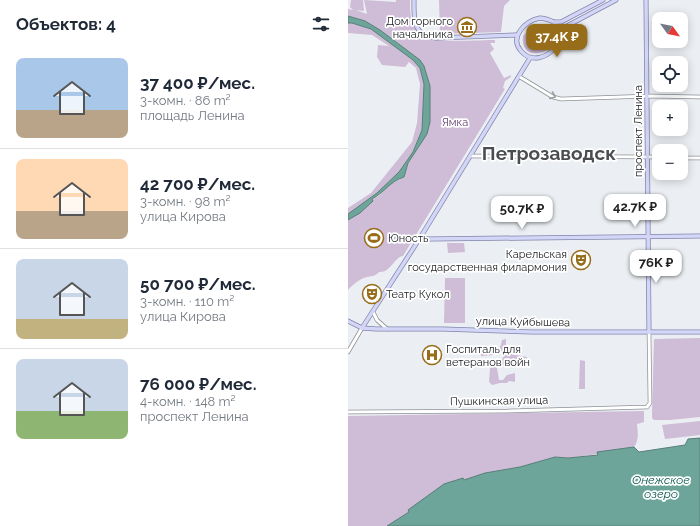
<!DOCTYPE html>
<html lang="ru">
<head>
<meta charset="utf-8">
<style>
  :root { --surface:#fff; --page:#f6f6f7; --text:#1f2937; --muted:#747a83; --line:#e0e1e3; --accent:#976d19 }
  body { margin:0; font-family:Raleway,sans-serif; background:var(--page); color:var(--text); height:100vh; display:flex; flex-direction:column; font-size:15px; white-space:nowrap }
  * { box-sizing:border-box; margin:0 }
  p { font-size:13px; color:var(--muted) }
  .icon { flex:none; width:22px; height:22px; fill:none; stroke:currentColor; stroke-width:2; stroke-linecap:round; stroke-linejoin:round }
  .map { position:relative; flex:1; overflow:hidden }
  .drawer { display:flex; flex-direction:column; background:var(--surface); width:348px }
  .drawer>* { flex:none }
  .needle { width:26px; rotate:123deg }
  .controls { position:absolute; left:304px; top:12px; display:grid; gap:8px }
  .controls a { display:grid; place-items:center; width:36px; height:36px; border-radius:8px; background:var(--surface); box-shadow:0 2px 10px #0003; font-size:20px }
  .price { position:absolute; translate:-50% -34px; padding:0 9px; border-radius:8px; background:#fff; color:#222; font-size:13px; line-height:26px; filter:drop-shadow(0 1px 2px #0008) }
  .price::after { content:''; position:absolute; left:50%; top:24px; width:12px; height:9px; margin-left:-6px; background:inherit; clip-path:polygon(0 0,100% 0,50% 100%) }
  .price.active { background:var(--accent); color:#fff }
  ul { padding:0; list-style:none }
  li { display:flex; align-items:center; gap:12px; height:100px; padding:0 16px }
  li+li { border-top:1px solid var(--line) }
  li span { display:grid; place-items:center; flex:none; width:112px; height:80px; border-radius:8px; color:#555 }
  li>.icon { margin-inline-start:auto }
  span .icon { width:48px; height:48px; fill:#fffc; stroke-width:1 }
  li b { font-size:17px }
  h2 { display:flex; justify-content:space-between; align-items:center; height:48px; padding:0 16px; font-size:17px }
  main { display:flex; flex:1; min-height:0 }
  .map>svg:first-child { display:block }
  .green { fill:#cfbcd7 }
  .water { fill:#6ea59a; stroke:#577e77 }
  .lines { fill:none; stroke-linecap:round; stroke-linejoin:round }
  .minor-casing { stroke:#8e9296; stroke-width:4.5 }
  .major-casing { stroke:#8285aa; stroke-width:5 }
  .minor { stroke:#fff; stroke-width:3 }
  .major { stroke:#d4d6f7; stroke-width:3.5 }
  .oneway { stroke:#9b9c9c }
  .labels { text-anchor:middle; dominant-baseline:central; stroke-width:3.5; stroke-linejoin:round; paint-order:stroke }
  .poi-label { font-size:11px; fill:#212224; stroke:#fff; text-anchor:start }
  .park-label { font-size:11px; fill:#5e3b6c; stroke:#fff }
  .street-label { font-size:11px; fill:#212224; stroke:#fff }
  .water-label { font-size:12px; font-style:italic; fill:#03554b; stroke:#fff }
  .town-label { font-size:19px; font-weight:bold; fill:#4a4e51; stroke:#fff }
</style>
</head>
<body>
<main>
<section class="drawer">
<h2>Объектов: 4<svg class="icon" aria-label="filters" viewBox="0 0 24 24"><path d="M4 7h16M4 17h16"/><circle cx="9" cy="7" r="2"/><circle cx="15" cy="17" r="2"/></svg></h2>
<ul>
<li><span style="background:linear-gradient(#a9c7e8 65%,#b9a48a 0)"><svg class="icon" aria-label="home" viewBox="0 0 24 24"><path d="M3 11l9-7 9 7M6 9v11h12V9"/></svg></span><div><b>37 400 ₽/мес.</b><p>3-комн. · 86 m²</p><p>площадь Ленина</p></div></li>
<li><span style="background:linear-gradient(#ffd9b3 65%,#b9a48a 0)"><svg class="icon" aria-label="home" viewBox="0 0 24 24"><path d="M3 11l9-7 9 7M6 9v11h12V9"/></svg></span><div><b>42 700 ₽/мес.</b><p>3-комн. · 98 m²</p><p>улица Кирова</p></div></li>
<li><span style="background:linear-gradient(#c9d6e8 75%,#c2b280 0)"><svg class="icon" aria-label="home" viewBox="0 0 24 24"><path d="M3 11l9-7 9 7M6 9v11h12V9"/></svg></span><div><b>50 700 ₽/мес.</b><p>3-комн. · 110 m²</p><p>улица Кирова</p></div></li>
<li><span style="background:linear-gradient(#c9d6e8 65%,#8fb573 0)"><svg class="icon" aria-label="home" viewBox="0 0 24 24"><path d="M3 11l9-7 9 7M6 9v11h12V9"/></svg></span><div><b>76 000 ₽/мес.</b><p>4-комн. · 148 m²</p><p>проспект Ленина</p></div></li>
</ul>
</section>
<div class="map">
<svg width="352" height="526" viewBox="0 0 352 526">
  <rect width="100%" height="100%" fill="#ebeff3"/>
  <g class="green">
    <path d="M3 0H15L16 11 8 10 19 14 16 0 48 2V0H62C62 13 62 28 75 37 85 43 133 40 147 40V43H142L146 49 142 53 156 78 163 75V77L157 81 155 88 157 89 55 256C46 257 43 273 31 272 28 276 24 276 19 277 13 278 4 285 0 290V220L12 213 24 200 32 195 40 185 56 177 60 163 79 134 82 86 76 66 72 60 32 30 17 21 0 16V9L5 10 2 7Z"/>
    <polygon points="91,0 162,0 156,6 153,32 92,34"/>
    <polygon points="0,23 4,23 23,29 65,60 72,68 76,84 74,130 65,152 51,172 29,193 0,214 0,208 23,193 64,142 69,123 72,84 68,68 61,62 57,67 34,65 29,57 30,45 41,46 24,35 0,33"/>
    <path d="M194 24 205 28C220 50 171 68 175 36L184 27Z"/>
    <polygon points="99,243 116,243 117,252 100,253"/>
    <polygon points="97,278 117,278 117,323 96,323"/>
    <polygon points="352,338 352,417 322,420 306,420 304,418 304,415 306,339"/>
    <path d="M158 339V353L179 357 177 365C167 365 160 365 151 365L149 368 151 380H155L159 375 167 373V382L161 381 159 383H152L144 385 141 382 142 368 147 366 146 363 154 359 157 355 156 351 151 354V350L146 351 145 355 133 356 132 347 152 348 154 340Z"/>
    <polygon points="232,360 237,361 237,389 231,389"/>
    <path d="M296 411V422L289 424C290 433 291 440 286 447L250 452V454L220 458 207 457 172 467 137 473 116 480 115 478 60 510 61 512 39 526H0V416Z"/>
    <polygon points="352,421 352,435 317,439 314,425"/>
  </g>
  <g class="water">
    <path d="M0 16 17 21 32 30 72 60 76 66 82 86V122L79 134 60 163 56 177C42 181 36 193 24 199L25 201 12 213 0 220V214L29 193 51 172 65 152 74 130 76 84 72 68 65 60 23 29 4 23H0Z"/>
    <polygon points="352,438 352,526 39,526 61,512 60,510 96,484 115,478 116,480 137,473 172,467 207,457 220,458 250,455 249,452 286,447 291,452 337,445 340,439"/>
  </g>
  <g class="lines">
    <defs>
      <g id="minor">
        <polyline points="172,77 205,97 213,99 303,96 352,97"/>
        <polyline points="122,156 311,157"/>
        <polyline points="333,158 352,158"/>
        <polyline points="25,312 29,320 39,329"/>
        <polyline points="0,352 14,328"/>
        <polyline points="0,412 160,411 299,407 302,403 301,332"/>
      </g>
      <g id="major">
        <path d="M66 0C66 19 64 35 88 38L169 35"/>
        <polyline points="298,0 301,332"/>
        <path d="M192 18C238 23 195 77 173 51 161 37 177 21 192 18Z"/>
        <polyline points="206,22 213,22 255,0"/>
        <polyline points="212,33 217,27 268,0"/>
        <polyline points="72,238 81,239 352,236"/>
        <polyline points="0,321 14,328 28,329 94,329 184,332 352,332"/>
        <polyline points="14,328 72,238 182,58"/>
      </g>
    </defs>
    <use href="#minor" class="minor-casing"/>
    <use href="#major" class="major-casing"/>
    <use href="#minor" class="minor"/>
    <use href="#major" class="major"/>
  </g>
  <defs><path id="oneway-chevron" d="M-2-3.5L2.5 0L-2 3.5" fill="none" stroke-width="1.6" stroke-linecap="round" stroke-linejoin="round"/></defs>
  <use class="oneway" href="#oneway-chevron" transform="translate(205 96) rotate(22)"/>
  <defs>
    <symbol id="museum-ring" viewBox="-11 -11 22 22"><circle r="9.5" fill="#fff" stroke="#976d19" stroke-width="1.5"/><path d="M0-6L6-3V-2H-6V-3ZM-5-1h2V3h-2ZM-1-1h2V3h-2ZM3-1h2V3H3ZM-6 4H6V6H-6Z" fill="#976d19"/></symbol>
    <symbol id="stadium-ring" viewBox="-11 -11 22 22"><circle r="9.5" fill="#fff" stroke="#976d19" stroke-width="1.5"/><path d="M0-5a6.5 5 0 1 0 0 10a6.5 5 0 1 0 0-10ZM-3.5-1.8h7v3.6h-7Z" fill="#976d19"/></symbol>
    <symbol id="theatre-ring" viewBox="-11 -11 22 22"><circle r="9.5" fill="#fff" stroke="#976d19" stroke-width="1.5"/><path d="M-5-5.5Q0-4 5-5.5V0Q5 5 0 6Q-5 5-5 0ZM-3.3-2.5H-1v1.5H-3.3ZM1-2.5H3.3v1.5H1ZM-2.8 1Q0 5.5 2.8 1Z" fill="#976d19"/></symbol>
    <symbol id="hospital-ring" viewBox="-11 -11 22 22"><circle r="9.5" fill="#fff" stroke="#976d19" stroke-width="1.5"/><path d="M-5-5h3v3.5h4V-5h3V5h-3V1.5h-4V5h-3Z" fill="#976d19"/></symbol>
  </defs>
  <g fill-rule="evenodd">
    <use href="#museum-ring" x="108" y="16" width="22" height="22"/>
    <use href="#stadium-ring" x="15" y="227" width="22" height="22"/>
    <use href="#theatre-ring" x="222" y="249" width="22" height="22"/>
    <use href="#theatre-ring" x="13" y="283" width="22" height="22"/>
    <use href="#hospital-ring" x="73" y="344" width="22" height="22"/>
  </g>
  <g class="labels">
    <g class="poi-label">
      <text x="105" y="21" text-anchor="end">Дом горного<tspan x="105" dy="13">начальника</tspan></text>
      <text x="40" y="238">Юность</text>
      <text x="219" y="254" text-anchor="end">Карельская<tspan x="219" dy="13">государственная филармония</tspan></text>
      <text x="38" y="294">Театр Кукол</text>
      <text x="98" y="349">Госпиталь для<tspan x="98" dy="13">ветеранов войн</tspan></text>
    </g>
    <g class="park-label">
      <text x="107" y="122">Ямка</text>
    </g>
    <g class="street-label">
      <text transform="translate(290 131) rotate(-90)">проспект Ленина</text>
      <text transform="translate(175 322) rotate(1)">улица Куйбышева</text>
      <text transform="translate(151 401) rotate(-1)">Пушкинская улица</text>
    </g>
    <g class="water-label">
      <text x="313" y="480">Онежское<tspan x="313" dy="14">озеро</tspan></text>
    </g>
    <g class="town-label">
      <text x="201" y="153">Петрозаводск</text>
    </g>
  </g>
</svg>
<div class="controls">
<a><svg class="needle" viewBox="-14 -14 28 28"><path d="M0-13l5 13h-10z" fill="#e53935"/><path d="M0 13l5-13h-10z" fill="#747a83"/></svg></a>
<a><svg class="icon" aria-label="locate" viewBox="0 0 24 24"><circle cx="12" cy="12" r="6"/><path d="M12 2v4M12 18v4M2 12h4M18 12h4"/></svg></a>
<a>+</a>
<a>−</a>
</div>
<b class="price active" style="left:209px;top:58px">37.4K ₽</b>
<b class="price" style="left:287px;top:228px">42.7K ₽</b>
<b class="price" style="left:174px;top:230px">50.7K ₽</b>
<b class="price" style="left:308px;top:284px">76K ₽</b>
</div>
</main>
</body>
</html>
